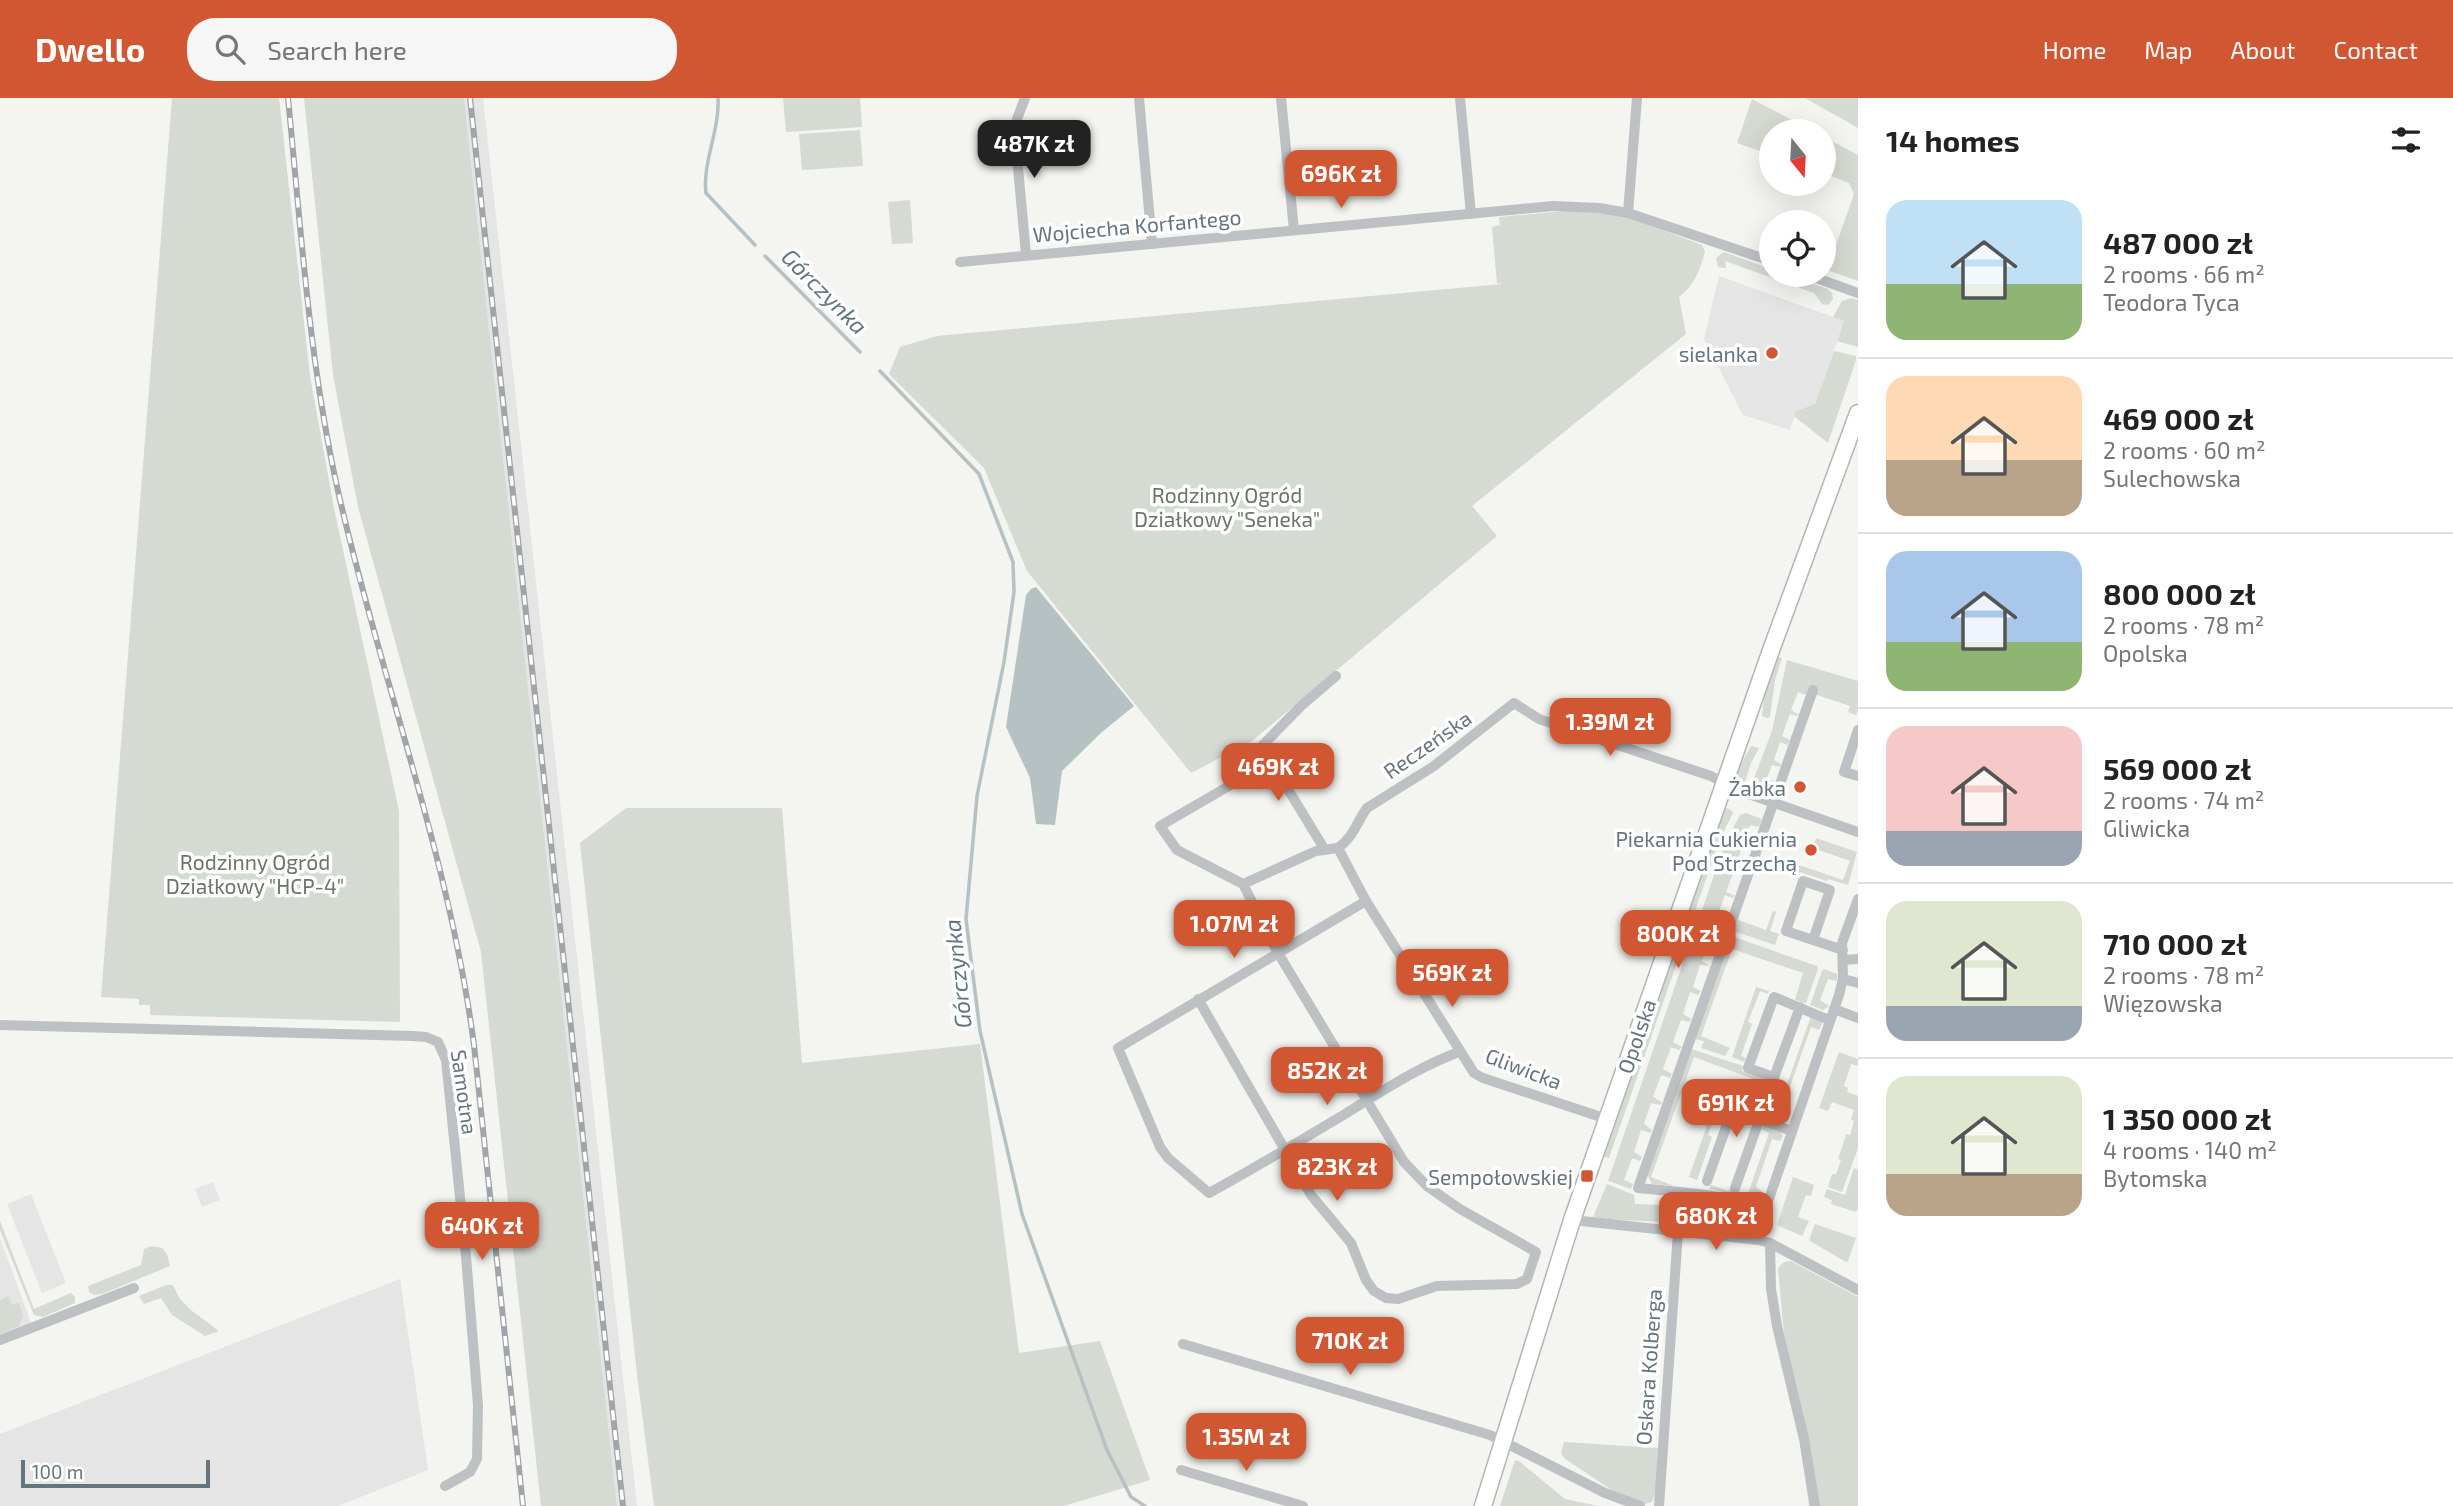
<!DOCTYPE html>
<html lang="en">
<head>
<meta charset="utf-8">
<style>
  :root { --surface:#fff; --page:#f6f6f6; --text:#222; --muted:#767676; --line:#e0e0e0; --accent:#d15733 }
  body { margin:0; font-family:"Exo 2",sans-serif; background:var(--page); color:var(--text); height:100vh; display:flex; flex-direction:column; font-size:26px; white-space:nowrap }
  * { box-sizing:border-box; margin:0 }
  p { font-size:23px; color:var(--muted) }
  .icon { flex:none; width:38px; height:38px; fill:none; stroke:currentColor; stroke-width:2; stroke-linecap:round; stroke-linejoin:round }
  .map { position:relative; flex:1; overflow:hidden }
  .side { display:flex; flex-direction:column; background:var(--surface); width:595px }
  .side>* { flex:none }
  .needle { width:46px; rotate:162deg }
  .fabs { position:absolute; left:1759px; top:21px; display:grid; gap:14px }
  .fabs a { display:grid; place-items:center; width:77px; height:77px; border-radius:50%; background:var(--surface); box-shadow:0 7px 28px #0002; font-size:35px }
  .scale { position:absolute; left:21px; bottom:18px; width:189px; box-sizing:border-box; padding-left:7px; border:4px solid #66747e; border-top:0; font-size:19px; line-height:24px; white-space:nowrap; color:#66747e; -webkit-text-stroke:5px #fff; paint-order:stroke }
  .price { position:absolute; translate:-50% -60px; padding:0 16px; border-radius:14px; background:var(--accent); color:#fff; font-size:23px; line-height:46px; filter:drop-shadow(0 2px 4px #0008) }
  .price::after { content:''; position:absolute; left:50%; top:42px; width:21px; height:16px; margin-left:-10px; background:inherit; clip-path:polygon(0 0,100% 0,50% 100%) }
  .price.on { background:#222; color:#fff }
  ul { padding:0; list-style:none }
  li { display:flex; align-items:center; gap:21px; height:175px; padding:0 28px }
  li+li { border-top:2px solid var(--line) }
  li span { display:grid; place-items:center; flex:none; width:196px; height:140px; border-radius:21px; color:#555 }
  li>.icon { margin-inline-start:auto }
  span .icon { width:84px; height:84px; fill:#fffc; stroke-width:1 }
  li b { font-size:30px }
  h2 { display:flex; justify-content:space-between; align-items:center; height:84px; padding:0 28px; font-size:30px }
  header { display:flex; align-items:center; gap:42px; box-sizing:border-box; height:98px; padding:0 35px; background:var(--accent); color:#fff }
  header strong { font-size:33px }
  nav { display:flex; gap:38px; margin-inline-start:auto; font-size:24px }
  .search { width:490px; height:63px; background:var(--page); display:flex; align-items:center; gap:18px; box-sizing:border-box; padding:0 24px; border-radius:28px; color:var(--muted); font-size:26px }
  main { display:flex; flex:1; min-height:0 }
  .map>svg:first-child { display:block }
  .built { fill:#e4e5e4 }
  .green { fill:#d5dad2 }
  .water { fill:#b6c1c4 }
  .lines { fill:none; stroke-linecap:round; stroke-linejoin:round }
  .stream { stroke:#b6c1c4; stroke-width:3.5 }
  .secondary-casing { stroke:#b0b5b8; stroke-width:19 }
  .street { stroke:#bdc1c4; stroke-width:10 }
  .secondary { stroke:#fff; stroke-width:16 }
  .rail-casing { stroke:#9fa5a9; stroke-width:6 }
  .rail { stroke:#fff; stroke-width:3.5; stroke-dasharray:10; stroke-linecap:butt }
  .poi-dot { fill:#d15733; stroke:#fff; stroke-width:2.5 }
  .labels { text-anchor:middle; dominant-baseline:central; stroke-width:7; stroke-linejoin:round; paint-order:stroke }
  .street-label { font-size:21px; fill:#66747e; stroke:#fff }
  .poi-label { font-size:21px; fill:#66747e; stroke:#fff; text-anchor:end }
  .park-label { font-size:21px; fill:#687664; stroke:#fff }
  .water-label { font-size:23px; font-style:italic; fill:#61757c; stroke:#fff }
</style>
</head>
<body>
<header>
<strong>Dwello</strong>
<div class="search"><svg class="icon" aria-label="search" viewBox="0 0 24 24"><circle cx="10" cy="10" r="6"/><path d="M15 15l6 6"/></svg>Search here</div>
<nav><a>Home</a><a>Map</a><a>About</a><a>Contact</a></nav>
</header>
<main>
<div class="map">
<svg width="1858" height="1408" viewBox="0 0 1858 1408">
  <rect width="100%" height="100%" fill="#f4f4f0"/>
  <g class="built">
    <polygon points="464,0 483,0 637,1408 617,1408"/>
    <polygon points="1719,178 1844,223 1815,306 1796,313 1790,332 1743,317 1704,241"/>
    <polygon points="213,1084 220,1102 202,1109 195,1091"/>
    <polygon points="31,1096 66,1185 42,1195 7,1106"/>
    <polygon points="0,1140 33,1230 0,1242"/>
    <polygon points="400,1181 428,1372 338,1408 0,1408 0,1336"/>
  </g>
  <g class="green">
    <polygon points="172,0 279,0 310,278 334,410 399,713 400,924 150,917 150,907 139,907 139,901 101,899"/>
    <polygon points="304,0 464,0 617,1408 541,1408 481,854 358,409 333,277"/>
    <polygon points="783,0 860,0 862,29 786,34"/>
    <polygon points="1805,0 1858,0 1858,30"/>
    <polygon points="1752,1 1813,33 1771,33 1771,57 1737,45"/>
    <polygon points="860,32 863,68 802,72 799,36"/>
    <polygon points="1824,39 1858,57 1858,183 1827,172 1854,96 1849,85 1824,75"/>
    <polygon points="910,102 913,145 892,146 888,104"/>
    <path d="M1564 113 1596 114 1633 121 1702 147 1705 154C1700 172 1694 188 1679 199L1686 236 1472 408 1497 438 1252 643 1191 675 1027 473 984 370 889 276 900 249 937 238 1502 186 1497 185 1492 129 1500 127 1499 119Z"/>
    <polygon points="1724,154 1771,171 1771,177 1788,177 1828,191 1832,195 1833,201 1828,207 1822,206 1814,195 1725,163 1726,170 1718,169 1716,160"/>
    <polygon points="1851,200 1858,202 1858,249 1837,243 1844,223 1833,219 1842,203"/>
    <polygon points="1834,253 1856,258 1856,262 1828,345 1794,318 1796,313 1815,306"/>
    <polygon points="1777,559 1782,560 1775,582 1770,619 1767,620 1762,618 1765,591"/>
    <polygon points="1787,562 1858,583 1858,612 1856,617 1848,614 1850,608 1817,597 1809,591 1806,597 1798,594 1791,612 1799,617 1797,618 1790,616 1782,638 1790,642 1787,647 1780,644 1774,662 1781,666 1780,669 1772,667 1767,680 1775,684 1770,694 1753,683 1772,633"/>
    <polygon points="1751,648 1759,650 1751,665 1744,688 1734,678"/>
    <polygon points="1724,709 1731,712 1733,715 1720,741 1609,1060 1602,1058"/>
    <polygon points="626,710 782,710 802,965 980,946 1019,1255 1100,1243 1150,1382 1064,1408 654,1408 637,1277 580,745"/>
    <polygon points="1746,715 1762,721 1759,729 1750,727 1745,740 1754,745 1744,744 1736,766 1744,771 1742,774 1734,772 1726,794 1735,798 1733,800 1725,797 1717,819 1725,824 1724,829 1703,823 1700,818 1725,745 1740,717"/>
    <polygon points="1816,740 1857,754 1848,787 1828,781 1827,783 1797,773 1799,767 1843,782 1850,763 1813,750"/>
    <polygon points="1773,813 1776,814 1770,833 1779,836 1775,847 1733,833 1738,822 1766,832"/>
    <polygon points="1701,829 1722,835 1719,843 1710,841 1702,863 1710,868 1700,867 1693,889 1701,893 1698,897 1690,894 1683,916 1692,921 1689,924 1681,922 1673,944 1682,949 1679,952 1671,949 1663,971 1672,976 1670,980 1661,977 1653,999 1662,1004 1660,1007 1651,1005 1644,1026 1652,1032 1650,1035 1641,1032 1634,1054 1642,1059 1640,1063 1632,1060 1624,1082 1633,1086 1631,1091 1608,1083 1694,833"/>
    <polygon points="1731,838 1817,868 1818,871 1806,905 1795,902 1803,875 1732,851 1701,938 1730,950 1725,958 1701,950 1704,943 1695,941"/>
    <polygon points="1824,871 1837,876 1837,883 1828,881 1820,902 1829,908 1823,912 1810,907 1822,873"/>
    <polygon points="1756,889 1769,893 1768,896 1760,893 1748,924 1752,926 1741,958 1746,960 1744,964 1732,959"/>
    <polygon points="1811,918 1821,922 1822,926 1819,932 1811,929 1781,1014 1790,1019 1787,1024 1767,1018 1767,1016 1776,1019 1780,1007 1763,997 1773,998 1775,996 1783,998"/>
    <polygon points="1691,951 1743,968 1742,973 1765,981 1764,985 1694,959 1651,1079 1674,1088 1652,1086 1647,1076"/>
    <polygon points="1839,954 1858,961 1858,968 1851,966 1844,988 1848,990 1847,994 1858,998 1858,1050 1842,1094 1828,1089 1832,1076 1836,1076 1841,1062 1838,1061 1845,1040 1848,1040 1845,1039 1846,1036 1850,1037 1854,1023 1851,1021 1854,1012 1832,1004 1828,1013 1819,1010"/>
    <polygon points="1715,1004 1719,1005 1708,1037 1712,1039 1697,1082 1689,1079"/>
    <polygon points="1764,1028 1780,1034 1783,1038 1780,1043 1772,1041 1756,1089 1764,1095 1759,1099 1752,1100 1709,1091 1711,1087 1728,1093 1730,1091 1748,1096 1769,1035 1761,1031"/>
    <polygon points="1854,1070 1858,1072 1858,1111 1856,1114 1831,1106 1832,1102 1824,1099 1827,1091 1845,1097"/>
    <polygon points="1793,1079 1814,1087 1811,1098 1806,1097 1798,1119 1809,1123 1802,1138 1777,1127"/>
    <polygon points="1607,1086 1634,1097 1635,1106 1663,1107 1664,1098 1699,1100 1698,1109 1744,1118 1746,1113 1749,1115 1749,1123 1753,1124 1749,1134 1704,1126 1603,1121 1593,1119"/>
    <polygon points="0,1123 34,1211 71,1195 75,1199 75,1205 43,1219 34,1217 0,1132"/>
    <polygon points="1815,1126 1856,1140 1848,1163 1846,1164 1810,1143 1810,1139"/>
    <polygon points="151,1148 162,1150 167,1156 170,1168 102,1196 94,1197 89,1194 88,1188 141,1167 144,1151"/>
    <polygon points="1791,1163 1858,1199 1858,1408 1809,1408 1783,1226 1778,1170 1784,1164"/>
    <polygon points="166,1187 173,1187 180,1201 192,1213 219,1233 205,1238 172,1217 161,1200 144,1206 139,1198"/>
    <polygon points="8,1198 12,1207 19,1204 23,1218 19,1228 0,1236 0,1202"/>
    <polygon points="1564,1344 1658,1350 1656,1393 1652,1404 1641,1407 1619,1397 1564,1360 1561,1355"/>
    <polygon points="1515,1362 1519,1363 1565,1401 1598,1408 1500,1408"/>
  </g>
  <polygon class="water" points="1036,489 1134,608 1102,634 1062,673 1055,727 1036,726 1030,680 1006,629 1026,497 1031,491"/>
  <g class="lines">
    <g class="stream">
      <path d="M718 0C720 31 702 66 706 95L755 147"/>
      <polyline points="765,158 860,254"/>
      <polyline points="880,273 979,376 1013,464 1014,494 1004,564 977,698 966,821 980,933 1022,1116 1107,1352 1131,1399 1145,1408"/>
    </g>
    <defs>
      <polyline id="secondary" points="1483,1408 1572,1122 1770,555 1858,315"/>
    </defs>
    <use href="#secondary" class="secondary-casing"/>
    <g class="street">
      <polyline points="1025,0 1017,21 1015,38 1026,156"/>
      <polyline points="1139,0 1152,146"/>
      <polyline points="1281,0 1294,132"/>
      <polyline points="1460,0 1471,116"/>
      <polyline points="1628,115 1637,0"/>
      <polyline points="960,164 1553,108 1599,110 1628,115 1771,163"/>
      <polyline points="1808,177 1858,195"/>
      <polyline points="1858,632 1844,674 1858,678"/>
      <polyline points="1253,674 1259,651 1301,608 1336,578"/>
      <path d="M1338 750C1355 737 1355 727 1367 710L1434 668 1514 605 1539 621 1711 678 1734 691 1858 734"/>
      <polyline points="1338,750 1366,803 1474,975 1483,980 1607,1021"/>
      <path d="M1325 752 1289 693C1279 683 1267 672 1253 674L1160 728 1177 752 1243 786 1316 753 1338 750"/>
      <path d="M1366 803 1118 950 1160 1049 1168 1060 1209 1095C1255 1070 1300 1043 1345 1016 1383 993 1418 969 1459 954"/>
      <polyline points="1813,842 1830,792 1803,783 1786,833 1843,852"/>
      <polyline points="1843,862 1858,861"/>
      <polyline points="1843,881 1858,885"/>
      <polyline points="1198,901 1311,1097 1351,1145 1366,1182 1374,1193 1386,1200 1398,1201 1437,1188 1517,1186 1527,1181 1536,1154 1460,1111 1428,1089 1404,1064 1278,855 1243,786"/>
      <polyline points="1834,911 1858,920"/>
      <polyline points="0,927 413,938 426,939 438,944 446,962 466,1158 478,1307 477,1361 470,1374 445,1388"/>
      <polyline points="1774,979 1748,970 1774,899 1829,922"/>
      <polyline points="1769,993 1800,909"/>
      <polyline points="1707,1083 1732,1012 1792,1033"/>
      <polyline points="1735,1090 1766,1003"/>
      <path d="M1766 1109C1724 1097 1681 1094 1638 1090L1813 592"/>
      <polyline points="1572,1122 1759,1142 1770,1145 1858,1192"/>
      <polyline points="1752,1141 1761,1124 1839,897 1843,881 1842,845 1858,801"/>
      <polyline points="1770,1145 1771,1191 1777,1228 1804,1341 1815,1408"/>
      <polyline points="0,1242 134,1190"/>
      <polyline points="1183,1246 1490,1337 1605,1395 1640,1408"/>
      <polyline points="1181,1372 1303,1408"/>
      <polyline points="1659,1408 1678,1134"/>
    </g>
    <use href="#secondary" class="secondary"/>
    <defs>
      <g id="rail">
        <path d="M288 0C301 131 309 264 338 393 380 579 449 757 474 947L523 1408"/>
        <polyline points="470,0 623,1408"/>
      </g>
    </defs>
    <use href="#rail" class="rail-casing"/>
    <use href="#rail" class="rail"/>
  </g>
  <g class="poi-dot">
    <circle cx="1772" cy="255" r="7"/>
    <circle cx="1800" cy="689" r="7"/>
    <circle cx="1811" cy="752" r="7"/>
    <rect x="1580" y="1071" width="14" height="14" rx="3.5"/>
  </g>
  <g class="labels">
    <g class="street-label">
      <text transform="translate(1137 127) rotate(-5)">Wojciecha Korfantego</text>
      <text transform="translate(1427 646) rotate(-35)">Reczeńska</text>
      <text transform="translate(1636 938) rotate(-71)">Opolska</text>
      <text transform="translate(1524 970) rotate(21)">Gliwicka</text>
      <text transform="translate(465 994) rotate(82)">Samotna</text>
      <text transform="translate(1648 1269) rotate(-86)">Oskara Kolberga</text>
    </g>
    <g class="poi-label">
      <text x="1758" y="255">sielanka</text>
      <text x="1786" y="689">Żabka</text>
      <text x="1797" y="740">Piekarnia Cukiernia<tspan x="1797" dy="24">Pod Strzechą</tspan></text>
      <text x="1573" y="1078">Sempołowskiej</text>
    </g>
    <g class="park-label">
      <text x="1227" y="396">Rodzinny Ogród<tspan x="1227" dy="24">Działkowy "Seneka"</tspan></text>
      <text x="255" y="763">Rodzinny Ogród<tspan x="255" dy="24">Działkowy "HCP-4"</tspan></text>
    </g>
    <g class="water-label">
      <text transform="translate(825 193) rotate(45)">Górczynka</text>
      <text transform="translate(957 876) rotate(-96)">Górczynka</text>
    </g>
  </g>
</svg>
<div class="fabs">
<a><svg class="needle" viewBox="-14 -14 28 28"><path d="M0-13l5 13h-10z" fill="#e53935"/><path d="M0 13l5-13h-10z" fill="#767676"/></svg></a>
<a><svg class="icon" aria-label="locate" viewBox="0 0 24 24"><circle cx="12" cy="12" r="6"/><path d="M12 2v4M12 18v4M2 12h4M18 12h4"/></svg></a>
</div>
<div class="scale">100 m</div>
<b class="price on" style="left:1034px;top:82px">487K zł</b>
<b class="price" style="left:1341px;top:112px">696K zł</b>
<b class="price" style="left:1610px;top:660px">1.39M zł</b>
<b class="price" style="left:1278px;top:705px">469K zł</b>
<b class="price" style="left:1234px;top:862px">1.07M zł</b>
<b class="price" style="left:1678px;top:872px">800K zł</b>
<b class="price" style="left:1452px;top:911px">569K zł</b>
<b class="price" style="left:1327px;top:1009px">852K zł</b>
<b class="price" style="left:1736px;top:1041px">691K zł</b>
<b class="price" style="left:1337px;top:1105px">823K zł</b>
<b class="price" style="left:1716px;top:1154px">680K zł</b>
<b class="price" style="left:482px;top:1164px">640K zł</b>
<b class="price" style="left:1350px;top:1279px">710K zł</b>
<b class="price" style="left:1246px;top:1375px">1.35M zł</b>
</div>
<section class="side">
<h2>14 homes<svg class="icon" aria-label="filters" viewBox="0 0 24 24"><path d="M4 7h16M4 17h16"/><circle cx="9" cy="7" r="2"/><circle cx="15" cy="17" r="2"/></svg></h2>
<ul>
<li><span style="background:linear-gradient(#bfe0f5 60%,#8fb573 0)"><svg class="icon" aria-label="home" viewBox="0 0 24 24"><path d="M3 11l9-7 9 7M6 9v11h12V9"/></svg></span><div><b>487 000 zł</b><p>2 rooms · 66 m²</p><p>Teodora Tyca</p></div></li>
<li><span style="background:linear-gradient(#ffd9b3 60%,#b9a48a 0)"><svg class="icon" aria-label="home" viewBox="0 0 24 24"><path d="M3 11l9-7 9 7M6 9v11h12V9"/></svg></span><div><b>469 000 zł</b><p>2 rooms · 60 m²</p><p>Sulechowska</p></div></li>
<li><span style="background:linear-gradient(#a9c7e8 65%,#8fb573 0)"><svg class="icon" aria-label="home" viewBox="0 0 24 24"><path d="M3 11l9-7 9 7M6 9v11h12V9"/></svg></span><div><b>800 000 zł</b><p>2 rooms · 78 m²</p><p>Opolska</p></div></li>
<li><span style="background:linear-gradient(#f6c9c9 75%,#9aa5b1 0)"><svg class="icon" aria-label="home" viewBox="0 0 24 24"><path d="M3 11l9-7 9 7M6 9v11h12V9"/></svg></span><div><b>569 000 zł</b><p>2 rooms · 74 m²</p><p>Gliwicka</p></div></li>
<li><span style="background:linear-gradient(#dfe7d0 75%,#9aa5b1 0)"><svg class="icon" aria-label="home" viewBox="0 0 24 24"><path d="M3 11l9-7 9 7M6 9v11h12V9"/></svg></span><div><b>710 000 zł</b><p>2 rooms · 78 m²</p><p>Więzowska</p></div></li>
<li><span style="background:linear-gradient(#dfe7d0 70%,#b9a48a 0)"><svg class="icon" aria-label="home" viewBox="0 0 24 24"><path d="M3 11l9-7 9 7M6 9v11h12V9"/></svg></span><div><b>1 350 000 zł</b><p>4 rooms · 140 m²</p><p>Bytomska</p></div></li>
</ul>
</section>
</main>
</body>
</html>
